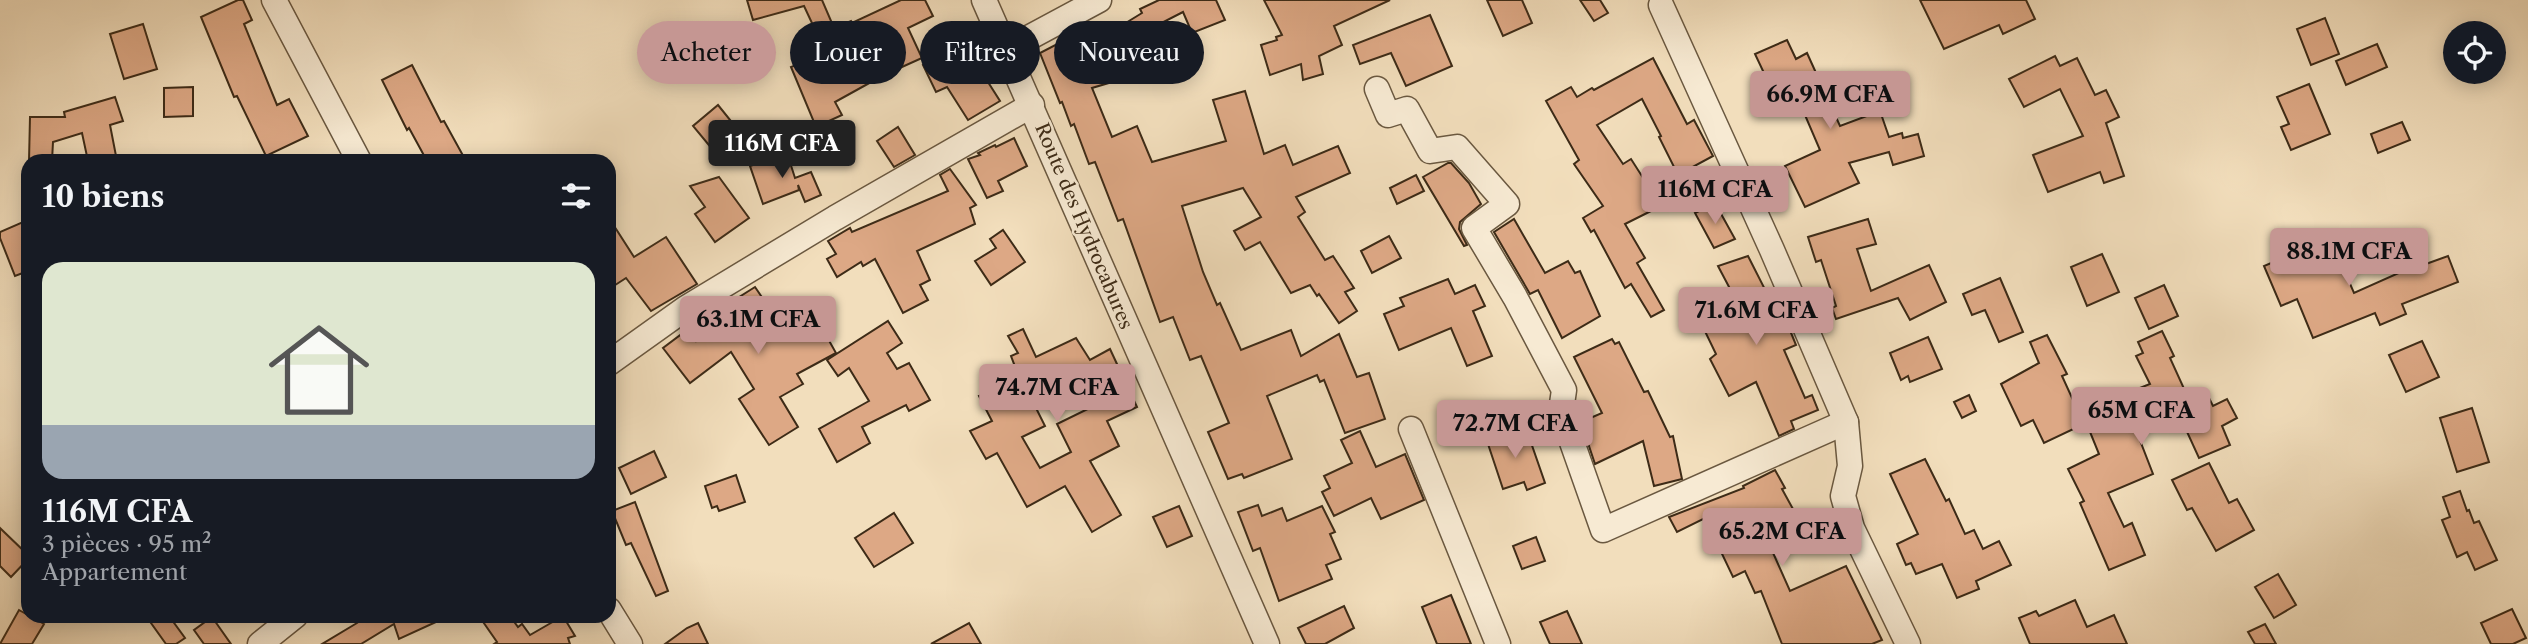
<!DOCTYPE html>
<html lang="fr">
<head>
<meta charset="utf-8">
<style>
  :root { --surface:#171b24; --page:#242831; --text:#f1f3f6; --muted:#9ea1a6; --line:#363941; --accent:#c59692 }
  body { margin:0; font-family:"Libre Caslon Text",serif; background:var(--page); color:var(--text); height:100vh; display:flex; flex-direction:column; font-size:26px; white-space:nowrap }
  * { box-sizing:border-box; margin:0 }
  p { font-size:23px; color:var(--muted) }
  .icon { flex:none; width:38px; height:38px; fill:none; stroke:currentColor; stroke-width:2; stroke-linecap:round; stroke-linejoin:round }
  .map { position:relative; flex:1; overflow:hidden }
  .details { position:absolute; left:21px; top:154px; width:595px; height:469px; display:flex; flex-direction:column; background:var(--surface); border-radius:21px; box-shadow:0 4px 18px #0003 }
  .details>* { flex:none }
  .guide { position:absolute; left:637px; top:21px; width:665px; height:63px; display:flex; gap:14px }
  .buttons { position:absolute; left:2443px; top:21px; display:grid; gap:14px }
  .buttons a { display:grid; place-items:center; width:63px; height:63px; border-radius:50%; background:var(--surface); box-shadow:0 4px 18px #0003; font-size:35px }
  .price { position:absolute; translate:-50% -60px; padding:0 16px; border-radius:7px; background:var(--accent); color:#111; font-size:23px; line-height:46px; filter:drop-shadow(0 2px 4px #0008) }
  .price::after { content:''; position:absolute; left:50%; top:42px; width:21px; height:16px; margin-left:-10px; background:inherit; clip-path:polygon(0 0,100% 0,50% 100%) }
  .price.on { background:#222; color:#fff }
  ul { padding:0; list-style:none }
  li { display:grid; align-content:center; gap:14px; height:371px; padding:0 21px }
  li+li { border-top:2px solid var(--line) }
  li span { display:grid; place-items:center; height:217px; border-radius:21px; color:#555 }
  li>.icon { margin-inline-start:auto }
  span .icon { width:126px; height:126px; fill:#fffc; stroke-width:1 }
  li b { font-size:30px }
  h2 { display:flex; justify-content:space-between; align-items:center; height:84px; padding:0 21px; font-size:30px }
  .chip { padding:0 24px; border-radius:32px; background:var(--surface); box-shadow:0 4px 18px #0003; font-size:24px; line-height:63px }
  .chip.on { background:var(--accent); color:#111 }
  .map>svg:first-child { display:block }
  .building { fill:#dda885; stroke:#3d2b17; stroke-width:2; fill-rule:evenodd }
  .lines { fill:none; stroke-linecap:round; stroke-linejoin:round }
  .minor-casing { stroke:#6a5840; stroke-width:27 }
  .minor { stroke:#f7ead3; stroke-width:24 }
  .labels { text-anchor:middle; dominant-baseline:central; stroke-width:5; stroke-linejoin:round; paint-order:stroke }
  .street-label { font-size:19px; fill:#3d2b17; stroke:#f7ead3 }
</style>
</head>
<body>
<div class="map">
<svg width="2528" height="644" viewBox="0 0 2528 644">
  <rect width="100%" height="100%" fill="#f2debc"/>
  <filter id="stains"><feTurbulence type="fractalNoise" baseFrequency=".00286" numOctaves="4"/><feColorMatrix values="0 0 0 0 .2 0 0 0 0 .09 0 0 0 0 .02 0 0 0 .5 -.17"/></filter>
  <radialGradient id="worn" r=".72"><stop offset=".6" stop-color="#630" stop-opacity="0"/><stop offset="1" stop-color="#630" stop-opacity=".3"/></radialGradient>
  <g class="building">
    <polygon points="238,0 243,0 252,20 244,24 277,105 289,99 308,136 266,156 237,96 234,97 201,17"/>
    <polygon points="747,0 822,0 834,28 851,21 852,23 901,0 925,0 933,16 908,28 922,58 882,76 835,102 842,115 816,127 791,67 826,53 804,6 753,20"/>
    <polygon points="1159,0 1216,0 1225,20 1192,33 1183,12 1150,29 1149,27 1120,45 1129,77 1092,88 1112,137 1137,126 1152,162 1226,141 1213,100 1245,91 1264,154 1285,145 1293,165 1338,146 1350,173 1296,197 1305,212 1298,217 1325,260 1333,256 1354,288 1345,292 1357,311 1339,323 1319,294 1317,296 1310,285 1291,293 1260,242 1245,250 1234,231 1261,217 1243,188 1182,206 1203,272 1217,305 1220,303 1241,350 1291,330 1301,356 1339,334 1357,377 1369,373 1385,419 1345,433 1324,380 1320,382 1317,375 1267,396 1292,459 1244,478 1242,474 1228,479 1208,432 1229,423 1201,356 1190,360 1173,317 1160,322 1123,219 1118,221 1095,162 1089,164 1074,124 1071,126 1062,102 1060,103 1040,53 1086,29 1093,43 1142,13 1140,9"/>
    <polygon points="1264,0 1390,0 1334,26 1342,45 1319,56 1323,74 1303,80 1301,64 1270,75 1261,45 1277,40 1276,37 1282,35"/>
    <polygon points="1487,0 1522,0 1532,23 1503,36"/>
    <polygon points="1580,0 1600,0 1608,13 1594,21"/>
    <polygon points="1920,0 2026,0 2035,19 2003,34 1999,25 1944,49"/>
    <polygon points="1430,15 1452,66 1406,86 1391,53 1360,64 1353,45"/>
    <polygon points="2325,18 2339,54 2311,65 2297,29"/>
    <polygon points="143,24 157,69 124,79 110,34"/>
    <polygon points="1787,40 1796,59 1807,53 1840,126 1880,111 1889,137 1902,133 1903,138 1918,134 1924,156 1893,165 1889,152 1849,163 1859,183 1805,207 1785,166 1820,150 1790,80 1771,88 1755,54"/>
    <polygon points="971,43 984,70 981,71 1000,101 968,120 947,87 936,92 923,65"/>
    <polygon points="2377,44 2387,67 2346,85 2336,61"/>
    <polygon points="2055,56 2060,66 2077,58 2095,95 2106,90 2119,117 2106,123 2124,176 2104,183 2100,172 2048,192 2033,155 2083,136 2060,89 2024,107 2009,79"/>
    <polygon points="1653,58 1687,124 1694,120 1713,156 1678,175 1659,137 1661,136 1642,99 1597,125 1623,164 1631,159 1647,184 1659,178 1671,201 1625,224 1645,258 1637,263 1664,310 1651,317 1631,284 1625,288 1594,230 1591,232 1583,218 1603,206 1574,164 1579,160 1546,101 1571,87 1577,97 1592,88 1594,90"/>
    <polygon points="412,65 441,122 444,121 466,161 427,161 409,128 407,130 382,80"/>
    <polygon points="2309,84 2330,134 2291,150 2281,127 2289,124 2277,97"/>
    <polygon points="193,87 193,116 164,117 164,88"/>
    <polygon points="115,97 123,121 110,125 117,161 88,161 82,133 53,142 52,161 29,161 30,117 65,117 64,112"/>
    <polygon points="718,105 743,136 718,156 693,126"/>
    <polygon points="2402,122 2410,140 2378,153 2371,134"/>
    <polygon points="898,127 915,155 894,167 877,141"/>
    <polygon points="1014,138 1027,166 998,181 1003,191 987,198 968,159 980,155 978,153 995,145 996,147"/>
    <polygon points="787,153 795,178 811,172 821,195 805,202 798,185 799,190 763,204 750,166"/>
    <polygon points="1448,163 1451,163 1469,183 1481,204 1460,222 1459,229 1467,245 1464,246 1423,177"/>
    <polygon points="950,169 976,205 970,208 975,224 917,251 930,280 920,285 928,300 903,313 875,259 863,266 861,262 837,277 827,259 836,254 828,241 850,228 852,232 948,191 940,175"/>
    <polygon points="1416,175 1424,191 1397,204 1390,188"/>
    <polygon points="719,177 749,218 715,242 695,214 705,207 690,186"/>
    <polygon points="1715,203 1735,239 1714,248 1695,213"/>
    <polygon points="609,218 634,257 666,237 697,284 651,311 626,278 609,289"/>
    <polygon points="1514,219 1545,273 1568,261 1575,273 1580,271 1600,316 1562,338 1538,290 1530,294 1494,232"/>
    <polygon points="1868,219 1876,244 1857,249 1871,291 1929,265 1946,302 1910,320 1898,298 1836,319 1832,308 1836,306 1821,260 1816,262 1808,237"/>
    <polygon points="23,222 28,236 28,271 15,276 0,238 0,232"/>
    <polygon points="1003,230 1025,262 991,285 975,261 996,248 990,239"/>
    <polygon points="1389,236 1401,258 1372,273 1361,251"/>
    <polygon points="2330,238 2354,293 2412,267 2412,269 2448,256 2458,282 2402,304 2406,314 2380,325 2375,313 2313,338 2297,299 2281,306 2264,266"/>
    <polygon points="2102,254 2119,292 2087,306 2071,267"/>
    <polygon points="1748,256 1783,325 1787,323 1796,345 1784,350 1805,398 1812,395 1818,410 1791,421 1794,429 1779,436 1756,382 1729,396 1710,359 1716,354 1700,321 1737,302 1718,266"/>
    <polygon points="2000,278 2023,332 1999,342 1985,310 1972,315 1963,294"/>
    <polygon points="1448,279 1455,294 1475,285 1485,306 1473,311 1492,356 1467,366 1451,328 1399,350 1384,314 1404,306 1400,298"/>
    <polygon points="2164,285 2178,316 2149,329 2135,298"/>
    <polygon points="755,287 774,315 782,309 792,323 813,312 836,353 797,374 803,384 780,397 798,427 769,445 739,399 754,389 731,352 690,383 663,348 687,330 696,341 724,320 717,311"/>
    <polygon points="888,321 902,343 887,353 897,369 909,363 930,400 909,411 906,405 862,427 870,443 837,462 819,429 869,401 849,368 838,376 827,360"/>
    <path d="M1023 329 1036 357 1076 338 1090 360 1110 349 1137 407 1107 421 1119 446 1090 461 1121 515 1092 532 1065 486 1027 507 997 453 986 459 970 431 992 421 979 396 1019 377 1011 356 1018 353 1008 336ZM1087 374 1100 403 1057 424 1071 452 1040 468 1022 437 1045 426 1029 394 1061 379 1063 385Z"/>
    <polygon points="2162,331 2174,356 2170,358 2190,402 2207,394 2213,406 2227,399 2237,418 2222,426 2230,445 2199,458 2178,412 2136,430 2153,474 2108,493 2124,527 2132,523 2145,555 2109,570 2080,503 2084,501 2068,469 2099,454 2088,427 2138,404 2132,391 2150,384 2136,356 2143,353 2138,342"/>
    <polygon points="2047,335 2067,374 2062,376 2084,424 2044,443 2033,420 2021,426 2001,384 2039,363 2030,342"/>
    <polygon points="1928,337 1942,369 1910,382 1908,376 1901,380 1890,353"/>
    <polygon points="1612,339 1615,344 1619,342 1644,392 1648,391 1670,437 1673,436 1682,479 1654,486 1643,441 1595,464 1581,422 1602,413 1574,357"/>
    <polygon points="2422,341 2439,377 2406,392 2389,355"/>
    <polygon points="1969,395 1976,411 1962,418 1954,402"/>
    <polygon points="2472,408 2489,462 2457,472 2440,418"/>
    <polygon points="1517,428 1521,436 1528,434 1545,483 1527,490 1524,482 1503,489 1486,438"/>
    <polygon points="1360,431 1376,467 1405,454 1424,500 1381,519 1371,498 1334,516 1322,492 1330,488 1324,476 1352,463 1341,440"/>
    <polygon points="654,451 666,477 631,494 619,468"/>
    <polygon points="1925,459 1946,501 1949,499 1965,534 1974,530 1983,549 1999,541 2011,565 1976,581 1979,589 1957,598 1942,564 1916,574 1911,563 1906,565 1897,544 1918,534 1890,474"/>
    <polygon points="2209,463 2229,503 2237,499 2254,530 2216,551 2192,508 2187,510 2172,480"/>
    <polygon points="1775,470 1785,488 1782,489 1799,520 1766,537 1790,591 1846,566 1882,640 1872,644 1782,644 1761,591 1755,593 1745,571 1733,577 1705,518 1677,532 1669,517 1744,488 1743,486"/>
    <polygon points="736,475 745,502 719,511 717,506 712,508 705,486"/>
    <polygon points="2460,491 2467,511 2469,510 2474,523 2479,521 2497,560 2475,570 2467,552 2457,557 2442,520 2450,517 2443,497"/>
    <polygon points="635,502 668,591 656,596 631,543 626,545 612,511"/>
    <polygon points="1258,505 1262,516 1282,508 1287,521 1322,506 1335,532 1330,534 1341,559 1326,565 1332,579 1279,601 1260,548 1253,551 1238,512"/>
    <polygon points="1179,506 1192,536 1167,547 1153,517"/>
    <polygon points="894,513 913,543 874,567 855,538"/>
    <polygon points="0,528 28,555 28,559 11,577 0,566"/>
    <polygon points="1536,537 1545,561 1522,569 1513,546"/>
    <polygon points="2278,574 2296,605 2274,618 2255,587"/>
    <polygon points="1451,595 1471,644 1437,644 1422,607"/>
    <polygon points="2075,600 2087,627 2114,615 2127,644 2030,644 2019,618 2036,611 2039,616"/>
    <polygon points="1344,606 1354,628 1325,644 1306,644 1298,628"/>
    <polygon points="2512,609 2526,638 2513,644 2491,644 2481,623"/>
    <polygon points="19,610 44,624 32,644 0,644"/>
    <polygon points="1567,611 1582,644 1550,644 1540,622"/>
    <polygon points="146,616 169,616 185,638 176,644 166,644"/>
    <polygon points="353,616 449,616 399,639 394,624 361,644 322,644 357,623"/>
    <polygon points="479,616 510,616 518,627 522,624 530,635 563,616 575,636 568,638 570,644 494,644 497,642"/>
    <polygon points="212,617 231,644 204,644 194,630"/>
    <polygon points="698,623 708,644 665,644 687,628"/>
    <polygon points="969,623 981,644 931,644"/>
    <polygon points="2265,624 2276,644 2255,644 2248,632"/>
  </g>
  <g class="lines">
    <defs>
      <g id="minor">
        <polyline points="274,0 359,161"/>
        <polyline points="984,0 1267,644"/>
        <polyline points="1661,5 1772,250 1846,422 1850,466 1843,496 1852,528 1908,644"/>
        <polyline points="1006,50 1099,0"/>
        <polyline points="1377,89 1388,115 1407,109 1430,151 1457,147 1507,204 1474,228 1515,297 1564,390 1561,411 1603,530 1846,422"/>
        <polyline points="609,363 686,308 835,218 1032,105"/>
        <polyline points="1411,429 1498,644"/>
        <polyline points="609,610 630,644"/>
        <polyline points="260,644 295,616"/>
      </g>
    </defs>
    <use href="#minor" class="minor-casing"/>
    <use href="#minor" class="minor"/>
  </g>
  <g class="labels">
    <g class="street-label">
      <text transform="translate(1084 226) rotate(67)">Route des Hydrocabures</text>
    </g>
  </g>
  <rect width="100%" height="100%" filter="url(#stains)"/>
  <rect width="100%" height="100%" fill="url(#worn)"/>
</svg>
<div class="buttons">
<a><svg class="icon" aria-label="locate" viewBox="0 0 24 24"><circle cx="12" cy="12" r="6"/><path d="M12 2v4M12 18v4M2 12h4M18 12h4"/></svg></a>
</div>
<b class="price" style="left:1830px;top:131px">66.9M CFA</b>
<b class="price on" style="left:782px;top:180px">116M CFA</b>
<b class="price" style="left:1715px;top:226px">116M CFA</b>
<b class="price" style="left:2349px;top:288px">88.1M CFA</b>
<b class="price" style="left:1756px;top:347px">71.6M CFA</b>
<b class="price" style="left:758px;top:356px">63.1M CFA</b>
<b class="price" style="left:1057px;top:424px">74.7M CFA</b>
<b class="price" style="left:2141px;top:447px">65M CFA</b>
<b class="price" style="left:1515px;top:460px">72.7M CFA</b>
<b class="price" style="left:1782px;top:568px">65.2M CFA</b>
<div class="guide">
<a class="chip on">Acheter</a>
<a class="chip">Louer</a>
<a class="chip">Filtres</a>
<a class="chip">Nouveau</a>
</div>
<section class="details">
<h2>10 biens<svg class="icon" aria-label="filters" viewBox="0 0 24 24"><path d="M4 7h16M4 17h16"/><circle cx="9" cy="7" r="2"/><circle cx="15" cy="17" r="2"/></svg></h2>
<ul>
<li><span style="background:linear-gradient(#dfe7d0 75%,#9aa5b1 0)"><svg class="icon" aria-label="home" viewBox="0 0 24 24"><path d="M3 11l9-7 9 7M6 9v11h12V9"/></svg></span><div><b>116M CFA</b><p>3 pièces · 95 m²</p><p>Appartement</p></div></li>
</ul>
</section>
</div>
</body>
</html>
